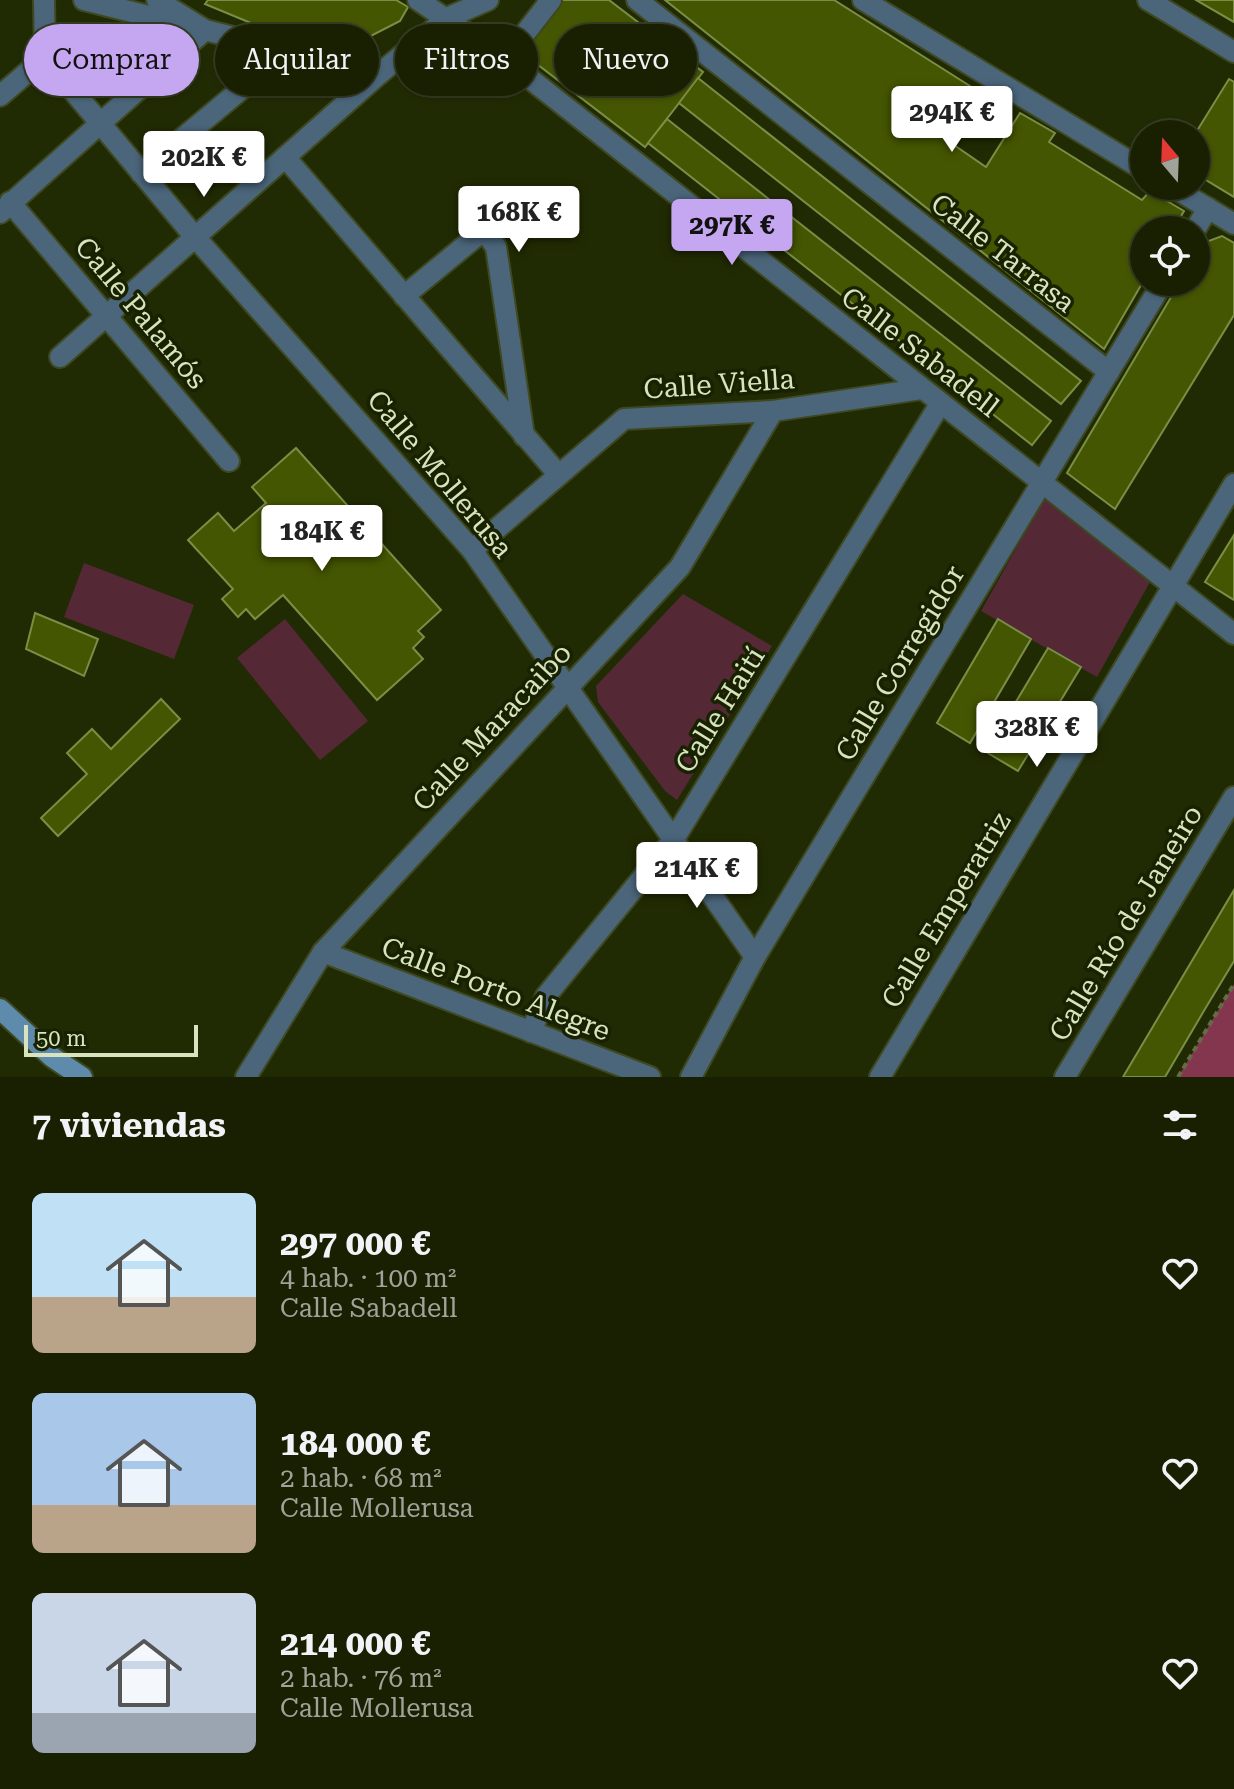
<!DOCTYPE html>
<html lang="es">
<head>
<meta charset="utf-8">
<style>
  :root { --surface:#192002; --page:#22280c; --text:#f1f3f6; --muted:#9fa399; --line:#373e24; --accent:#c5a7f1 }
  body { margin:0; font-family:"Roboto Serif",serif; background:var(--page); color:var(--text); height:100vh; display:flex; flex-direction:column; font-size:30px; white-space:nowrap }
  * { box-sizing:border-box; margin:0 }
  p { font-size:26px; color:var(--muted) }
  .icon { flex:none; width:44px; height:44px; fill:none; stroke:currentColor; stroke-width:2; stroke-linecap:round; stroke-linejoin:round }
  .map { position:relative; height:1077px; overflow:hidden }
  .side { display:flex; flex-direction:column; background:var(--surface); flex:1 }
  .side>* { flex:none }
  .top-card { position:absolute; left:24px; top:24px; width:800px; height:72px; display:flex; gap:16px }
  .needle { width:52px; rotate:341deg }
  .fabs { position:absolute; left:1130px; top:120px; display:grid; gap:16px }
  .fabs a { display:grid; place-items:center; width:80px; height:80px; border-radius:50%; background:var(--surface); box-shadow:0 2px 6px #0004,0 0 0 2px var(--line); font-size:40px }
  .scale { position:absolute; left:24px; bottom:20px; width:174px; box-sizing:border-box; padding-left:8px; border:4px solid #d7e4bf; border-top:0; font-size:22px; line-height:28px; white-space:nowrap; color:#d7e4bf; -webkit-text-stroke:6px #182100; paint-order:stroke }
  .price { position:absolute; translate:-50% -68px; padding:0 18px; border-radius:8px; background:#fff; color:#222; font-size:26px; line-height:52px; filter:drop-shadow(0 2px 4px #0008) }
  .price::after { content:''; position:absolute; left:50%; top:48px; width:24px; height:18px; margin-left:-12px; background:inherit; clip-path:polygon(0 0,100% 0,50% 100%) }
  .price.on { background:var(--accent); color:#111 }
  ul { padding:0; list-style:none }
  li { display:flex; align-items:center; gap:24px; height:200px; padding:0 32px }
  li span { display:grid; place-items:center; flex:none; width:224px; height:160px; border-radius:12px; color:#555 }
  li>.icon { margin-inline-start:auto }
  span .icon { width:96px; height:96px; fill:#fffc; stroke-width:1 }
  li b { font-size:34px }
  h2 { display:flex; justify-content:space-between; align-items:center; height:96px; padding:0 32px; font-size:34px }
  .chip { padding:0 28px; border-radius:36px; background:var(--surface); box-shadow:0 2px 6px #0004,0 0 0 2px var(--line); font-size:28px; line-height:72px }
  .chip.on { background:var(--accent); color:#111 }
  .map>svg:first-child { display:block }
  .green { fill:#552836 }
  .forest { fill:#85364f }
  .building { fill:#445601; stroke:#7a8f45; stroke-width:2 }
  .lines { fill:none; stroke-linecap:round; stroke-linejoin:round }
  .street-casing { stroke:#3e4921; stroke-width:24 }
  .secondary-casing { stroke:#3e4921; stroke-width:24 }
  .path { stroke:#626d46; stroke-width:4; stroke-dasharray:6 4; stroke-linecap:butt }
  .street { stroke:#4b667b; stroke-width:20 }
  .secondary { stroke:#5e8aab; stroke-width:20 }
  .labels { text-anchor:middle; dominant-baseline:central; stroke-width:7; stroke-linejoin:round; paint-order:stroke }
  .street-label { font-size:28px; fill:#d7e4bf; stroke:#182100 }
</style>
</head>
<body>
<div class="map">
<svg width="1234" height="1077" viewBox="0 0 1234 1077">
  <rect width="100%" height="100%" fill="#212b03"/>
  <g class="green">
    <polygon points="1049,490 1155,573 1097,677 981,611"/>
    <polygon points="84,563 194,605 174,659 64,617"/>
    <polygon points="683,594 772,646 677,800 665,791 598,702 596,686"/>
    <polygon points="285,619 368,721 320,760 237,658"/>
  </g>
  <polygon class="forest" points="1234,984 1234,1077 1178,1077"/>
  <g class="building">
    <polygon points="208,0 396,0 408,7 400,21 359,42 316,42 263,28 205,4"/>
    <polygon points="560,0 609,0 703,72 645,147 520,51"/>
    <polygon points="665,0 834,0 970,86 941,136 986,167 1020,113 1055,133 1049,142 1142,200 1150,191 1184,211 1173,230 1144,230 1144,280 1104,349"/>
    <polygon points="1196,0 1234,0 1234,22"/>
    <polygon points="698,78 1081,381 1061,404 679,103"/>
    <polygon points="1229,79 1234,82 1234,197 1196,174 1195,134"/>
    <polygon points="667,119 1051,421 1032,445 648,143"/>
    <polygon points="1222,236 1234,243 1234,315 1115,509 1067,473 1180,282 1196,282 1196,255 1203,243"/>
    <polygon points="296,448 441,610 418,631 424,637 413,648 423,659 377,700 283,595 255,619 246,609 238,617 222,599 233,589 188,540 218,513 234,531 266,503 252,487"/>
    <polygon points="1234,535 1234,600 1205,582"/>
    <polygon points="35,613 98,639 84,676 26,649"/>
    <polygon points="998,619 1031,639 970,743 937,723"/>
    <polygon points="1048,648 1081,667 1018,771 986,752"/>
    <polygon points="161,699 180,719 58,836 41,818 87,774 67,753 92,729 111,749"/>
    <polygon points="1234,890 1234,961 1205,1009 1165,1077 1123,1077"/>
  </g>
  <g class="lines">
    <defs>
      <g id="street">
        <polyline points="84,0 185,25"/>
        <polyline points="157,0 205,30 379,74"/>
        <polyline points="418,0 505,59 1234,634"/>
        <polyline points="637,0 1109,372"/>
        <polyline points="863,0 1144,170"/>
        <polyline points="1148,0 1234,52"/>
        <polyline points="45,57 195,237 472,550 755,957"/>
        <polyline points="505,59 551,0"/>
        <polyline points="0,96 45,57 44,0"/>
        <polyline points="285,157 558,474"/>
        <polyline points="141,173 287,51"/>
        <polyline points="1171,186 1234,224"/>
        <polyline points="10,202 229,461"/>
        <polyline points="0,213 205,30"/>
        <polyline points="1195,230 1208,208"/>
        <polyline points="404,296 484,230 496,247 524,436"/>
        <polyline points="60,357 379,74 447,18 488,0"/>
        <polyline points="472,550 624,419 773,411 921,389"/>
        <polyline points="323,952 650,1077"/>
        <polyline points="531,1032 546,996 674,839 940,404"/>
        <polyline points="246,1077 323,952 680,567 773,411"/>
        <polyline points="691,1077 755,957 1163,282"/>
        <polyline points="880,1077 1234,484"/>
        <polyline points="1065,1077 1234,797"/>
      </g>
      <polyline id="secondary" points="0,1009 52,1057 82,1077"/>
    </defs>
    <use href="#street" class="street-casing"/>
    <use href="#secondary" class="secondary-casing"/>
    <polyline class="path" points="1178,1077 1234,984"/>
    <use href="#street" class="street"/>
    <use href="#secondary" class="secondary"/>
  </g>
  <g class="labels">
    <g class="street-label">
      <text transform="translate(1003 253) rotate(38)">Calle Tarrasa</text>
      <text transform="translate(141 313) rotate(50)">Calle Palamós</text>
      <text transform="translate(920 352) rotate(38)">Calle Sabadell</text>
      <text transform="translate(719 384) rotate(-4)">Calle Viella</text>
      <text transform="translate(440 474) rotate(50)">Calle Mollerusa</text>
      <text transform="translate(900 663) rotate(-59)">Calle Corregidor</text>
      <text transform="translate(720 710) rotate(-58)">Calle Haití</text>
      <text transform="translate(492 727) rotate(-47)">Calle Maracaibo</text>
      <text transform="translate(946 910) rotate(-59)">Calle Emperatriz</text>
      <text transform="translate(1126 923) rotate(-59)">Calle Río de Janeiro</text>
      <text transform="translate(496 989) rotate(21)">Calle Porto Alegre</text>
    </g>
  </g>
</svg>
<div class="fabs">
<a><svg class="needle" viewBox="-14 -14 28 28"><path d="M0-13l5 13h-10z" fill="#e53935"/><path d="M0 13l5-13h-10z" fill="#9fa399"/></svg></a>
<a><svg class="icon" aria-label="locate" viewBox="0 0 24 24"><circle cx="12" cy="12" r="6"/><path d="M12 2v4M12 18v4M2 12h4M18 12h4"/></svg></a>
</div>
<div class="scale">50 m</div>
<b class="price" style="left:952px;top:154px">294K €</b>
<b class="price" style="left:204px;top:199px">202K €</b>
<b class="price" style="left:519px;top:254px">168K €</b>
<b class="price on" style="left:732px;top:267px">297K €</b>
<b class="price" style="left:322px;top:573px">184K €</b>
<b class="price" style="left:1037px;top:769px">328K €</b>
<b class="price" style="left:697px;top:910px">214K €</b>
<div class="top-card">
<a class="chip on">Comprar</a>
<a class="chip">Alquilar</a>
<a class="chip">Filtros</a>
<a class="chip">Nuevo</a>
</div>
</div>
<section class="side">
<h2>7 viviendas<svg class="icon" aria-label="filters" viewBox="0 0 24 24"><path d="M4 7h16M4 17h16"/><circle cx="9" cy="7" r="2"/><circle cx="15" cy="17" r="2"/></svg></h2>
<ul>
<li><span style="background:linear-gradient(#bfe0f5 65%,#b9a48a 0)"><svg class="icon" aria-label="home" viewBox="0 0 24 24"><path d="M3 11l9-7 9 7M6 9v11h12V9"/></svg></span><div><b>297 000 €</b><p>4 hab. · 100 m²</p><p>Calle Sabadell</p></div><svg class="icon" aria-label="heart" viewBox="0 0 24 24"><path d="M12 20l-8-8c-3-5 5-10 8-4 3-6 11-1 8 4z"/></svg></li>
<li><span style="background:linear-gradient(#a9c7e8 70%,#b9a48a 0)"><svg class="icon" aria-label="home" viewBox="0 0 24 24"><path d="M3 11l9-7 9 7M6 9v11h12V9"/></svg></span><div><b>184 000 €</b><p>2 hab. · 68 m²</p><p>Calle Mollerusa</p></div><svg class="icon" aria-label="heart" viewBox="0 0 24 24"><path d="M12 20l-8-8c-3-5 5-10 8-4 3-6 11-1 8 4z"/></svg></li>
<li><span style="background:linear-gradient(#c9d6e8 75%,#9aa5b1 0)"><svg class="icon" aria-label="home" viewBox="0 0 24 24"><path d="M3 11l9-7 9 7M6 9v11h12V9"/></svg></span><div><b>214 000 €</b><p>2 hab. · 76 m²</p><p>Calle Mollerusa</p></div><svg class="icon" aria-label="heart" viewBox="0 0 24 24"><path d="M12 20l-8-8c-3-5 5-10 8-4 3-6 11-1 8 4z"/></svg></li>
</ul>
</section>
</body>
</html>
